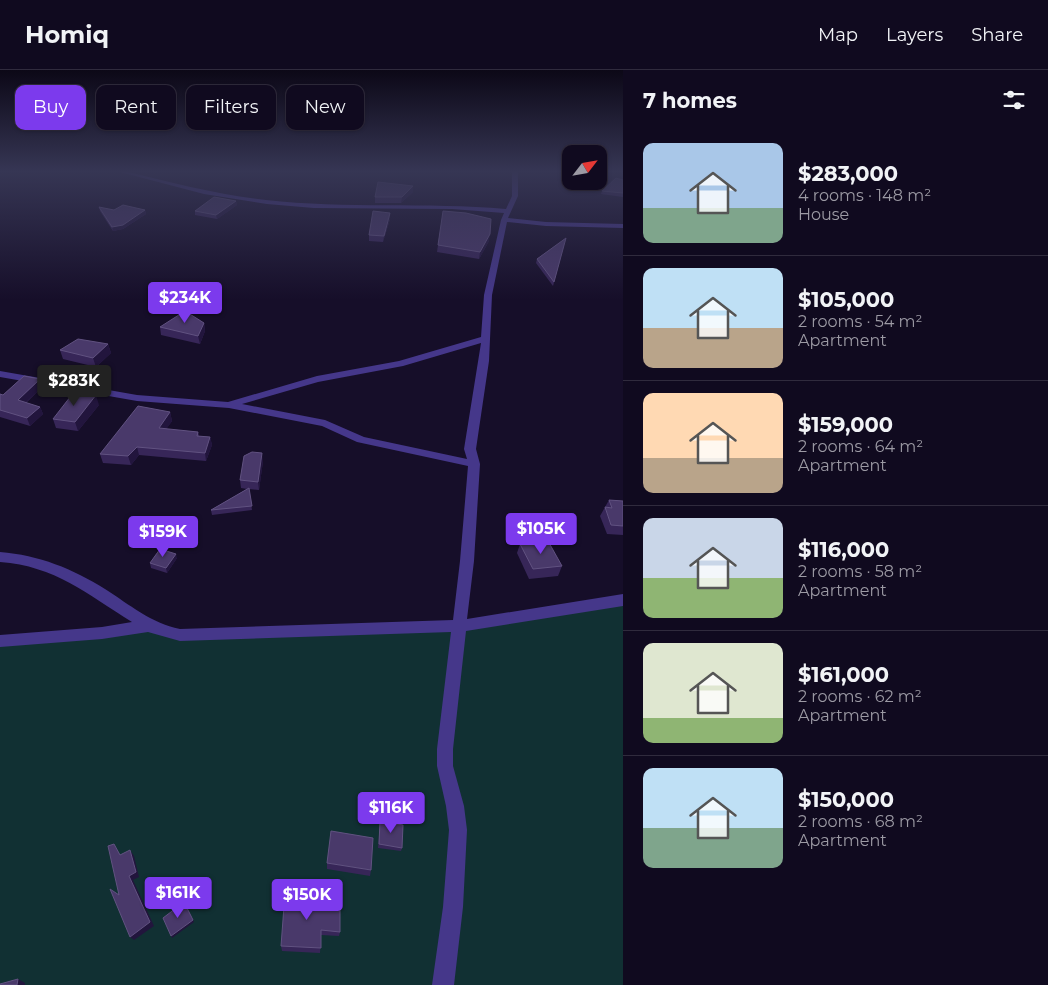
<!DOCTYPE html>
<html lang="en">
<head>
<meta charset="utf-8">
<style>
  :root { --surface:#100a1f; --page:#191328; --text:#f1f3f6; --muted:#9c9aa4; --line:#302b3d; --accent:#7c3aed }
  body { margin:0; font-family:Montserrat,sans-serif; background:var(--page); color:var(--text); height:100vh; display:flex; flex-direction:column; font-size:19px; white-space:nowrap }
  * { box-sizing:border-box; margin:0 }
  p { font-size:16px; color:var(--muted) }
  .icon { flex:none; width:28px; height:28px; fill:none; stroke:currentColor; stroke-width:2; stroke-linecap:round; stroke-linejoin:round }
  .map { position:relative; flex:1; overflow:hidden }
  .panel { display:flex; flex-direction:column; background:var(--surface); width:425px }
  .panel>* { flex:none }
  .top-card { position:absolute; left:15px; top:15px; width:475px; height:45px; display:flex; gap:10px }
  .needle { width:32px; rotate:59deg }
  .fabs { position:absolute; left:562px; top:75px; display:grid; gap:10px }
  .fabs a { display:grid; place-items:center; width:45px; height:45px; border-radius:10px; background:var(--surface); box-shadow:0 1px 4px #0004,0 0 0 1px var(--line); font-size:25px }
  .price { position:absolute; translate:-50% -42px; padding:0 11px; border-radius:5px; background:var(--accent); color:#fff; font-size:16px; line-height:32px; filter:drop-shadow(0 1px 2px #0008) }
  .price::after { content:''; position:absolute; left:50%; top:30px; width:15px; height:11px; margin-left:-8px; background:inherit; clip-path:polygon(0 0,100% 0,50% 100%) }
  .price.current { background:#222; color:#fff }
  ul { padding:0; list-style:none }
  li { display:flex; align-items:center; gap:15px; height:125px; padding:0 20px }
  li+li { border-top:1px solid var(--line) }
  li span { display:grid; place-items:center; flex:none; width:140px; height:100px; border-radius:10px; color:#555 }
  li>.icon { margin-inline-start:auto }
  span .icon { width:60px; height:60px; fill:#fffc; stroke-width:1 }
  li b { font-size:21px }
  h2 { display:flex; justify-content:space-between; align-items:center; height:60px; padding:0 20px; font-size:21px }
  .pill { padding:0 18px; border-radius:10px; background:var(--surface); box-shadow:0 1px 4px #0004,0 0 0 1px var(--line); font-size:18px; line-height:45px }
  .pill.current { background:var(--accent); color:#fff }
  header { display:flex; align-items:center; gap:30px; box-sizing:border-box; height:70px; padding:0 25px; background:var(--surface); border-bottom:1px solid var(--line) }
  header strong { font-size:24px }
  nav { display:flex; gap:28px; margin-inline-start:auto; font-size:18px }
  main { display:flex; flex:1; min-height:0 }
  .map>svg:first-child { display:block }
  .green { fill:#113033 }
  .lines { fill:none; stroke-linecap:round; stroke-linejoin:round }
  .minor { fill:#45378a; fill-rule:evenodd }
  .wall { fill:#372658 }
  .shaded-wall { fill:#22153d }
  .building { fill:#49396a; stroke:#615281 }
</style>
</head>
<body>
<header>
<strong>Homiq</strong>
<nav><a>Map</a><a>Layers</a><a>Share</a></nav>
</header>
<main>
<div class="map">
<svg width="623" height="915" viewBox="0 0 623 915">
  <rect width="100%" height="100%" fill="#160e29"/>
  <polygon class="green" points="623,530 623,915 0,915 0,571 147,556 165,562 458,556"/>
  <g class="lines">
    <path class="minor" d="M120 102H128C174 113 219 125 266 130 346 139 426 132 506 139L512 126V102H518V126L508 148 546 152 623 154V158L546 156 507 152 492 225 489 291 476 379 480 394 474 491 467 549 623 524V536L466 561 453 679V696L464 736 467 760 463 837 454 915H432L443 837 449 760 446 736 437 696V679L451 562 180 571 148 562 102 569 0 577V565L102 557 132 552C87 524 55 496 0 492V482C39 485 73 499 105 519 130 535 151 553 180 559L453 550 460 491 468 396 357 372 322 356 229 338 137 331 0 307V301L137 325 228 332 317 306 399 291 481 267 484 225 501 150 504 143 452 139 314 138 267 134 204 124ZM481 273 464 379 467 389 364 367 325 350 242 334 318 312 403 296Z"/>
  </g>
  <g class="wall">
    <polygon points="623,110 623,127 601,124 602,121"/>
    <polygon points="413,116 413,122 401,133 375,133 375,127"/>
    <polygon points="236,131 237,135 217,149 195,145 195,141"/>
    <polygon points="99,137 114,140 145,140 146,144 123,159 113,161 100,141"/>
    <polygon points="443,141 489,171 479,189 437,182"/>
    <polygon points="390,149 383,172 369,171 369,165"/>
    <polygon points="566,168 553,216 536,193 537,189"/>
    <polygon points="204,253 205,261 200,274 161,265 160,257"/>
    <polygon points="108,274 111,283 96,297 63,289 60,280"/>
    <polygon points="40,309 43,316 26,333 40,337 43,344 30,356 0,347 0,324 3,325"/>
    <polygon points="99,335 78,361 56,358 53,349"/>
    <polygon points="170,342 172,351 166,359 198,362 199,366 210,367 212,375 206,391 139,385 131,395 103,393 100,384"/>
    <polygon points="263,391 259,420 249,419 252,440 212,445 211,440 247,419 241,418 240,410"/>
    <polygon points="609,430 623,431 623,465 607,464 600,446"/>
    <polygon points="520,474 562,496 558,506 529,509 517,483"/>
    <polygon points="177,488 167,503 151,498 150,493"/>
    <polygon points="380,751 402,778 401,781 378,778"/>
    <polygon points="327,793 371,800 370,806 327,799"/>
    <polygon points="322,839 340,862 339,866 321,865 320,883 282,881 281,876"/>
  </g>
  <g class="shaded-wall">
    <polygon points="413,116 413,122 401,133 402,127"/>
    <polygon points="236,131 237,135 217,149 216,145"/>
    <polygon points="145,140 146,144 123,159 113,161 112,157"/>
    <polygon points="390,143 390,149 383,172 384,166"/>
    <polygon points="490,164 489,171 479,189 480,182"/>
    <polygon points="204,253 205,261 200,274 198,266"/>
    <polygon points="108,274 111,283 96,297 93,288"/>
    <polygon points="40,309 43,316 21,337 18,330"/>
    <polygon points="96,325 99,335 78,361 75,352"/>
    <polygon points="40,337 43,344 30,356 27,348"/>
    <polygon points="170,342 172,351 161,367 159,358"/>
    <polygon points="210,367 212,375 206,391 205,383"/>
    <polygon points="137,377 139,385 131,395 128,386"/>
    <polygon points="262,383 263,391 259,420 258,412"/>
    <polygon points="176,484 177,488 167,503 166,498"/>
    <polygon points="130,780 134,786 139,807 133,810 154,856 134,870 130,867 129,806"/>
    <polygon points="186,835 194,852 172,868 171,866"/>
    <polygon points="18,909 25,913 25,915 17,915"/>
  </g>
  <g class="building">
    <polygon points="616,108 623,110 623,123 602,121"/>
    <polygon points="378,112 413,116 402,127 375,127"/>
    <polygon points="214,127 236,131 216,145 195,141"/>
    <polygon points="123,135 145,140 123,155 112,157 99,137 114,140"/>
    <polygon points="373,141 390,143 384,166 369,165"/>
    <polygon points="443,141 466,143 491,149 490,164 480,182 438,175"/>
    <polygon points="566,168 554,212 537,189"/>
    <polygon points="185,241 204,253 198,266 160,257"/>
    <polygon points="78,269 108,274 93,288 60,280"/>
    <polygon points="24,306 40,309 18,330 40,337 27,348 0,340 0,324 3,325"/>
    <polygon points="74,322 96,325 75,352 53,349"/>
    <polygon points="138,336 170,342 159,358 198,362 197,366 210,367 205,383 137,377 128,386 100,384"/>
    <polygon points="252,382 262,383 258,412 240,410 244,386"/>
    <polygon points="249,418 252,436 211,440"/>
    <polygon points="609,430 623,431 623,456 611,455 605,437 612,438"/>
    <polygon points="548,471 562,496 533,499 520,474"/>
    <polygon points="160,479 176,484 166,498 150,493"/>
    <polygon points="380,751 403,755 402,778 379,774"/>
    <polygon points="331,761 373,768 371,800 327,793"/>
    <polygon points="114,774 120,785 130,780 136,802 129,806 150,852 130,867 110,819 119,825 108,776"/>
    <polygon points="285,823 322,825 322,839 340,840 340,862 321,860 321,878 281,876"/>
    <polygon points="184,832 193,850 171,866 163,848"/>
    <polygon points="18,909 17,915 0,915 0,914"/>
  </g>
  <linearGradient id="sky" x2="0" y2="1"><stop stop-color="#0c0817"/><stop offset="0.44" stop-color="#363654"/><stop offset="1" stop-color="#363654" stop-opacity="0"/></linearGradient>
  <rect width="623" height="230" fill="url(#sky)"/>
</svg>
<div class="fabs">
<a><svg class="needle" viewBox="-14 -14 28 28"><path d="M0-13l5 13h-10z" fill="#e53935"/><path d="M0 13l5-13h-10z" fill="#9c9aa4"/></svg></a>
</div>
<b class="price" style="left:185px;top:254px">$234K</b>
<b class="price current" style="left:74px;top:337px">$283K</b>
<b class="price" style="left:541px;top:485px">$105K</b>
<b class="price" style="left:163px;top:488px">$159K</b>
<b class="price" style="left:391px;top:764px">$116K</b>
<b class="price" style="left:178px;top:849px">$161K</b>
<b class="price" style="left:307px;top:851px">$150K</b>
<div class="top-card">
<a class="pill current">Buy</a>
<a class="pill">Rent</a>
<a class="pill">Filters</a>
<a class="pill">New</a>
</div>
</div>
<section class="panel">
<h2>7 homes<svg class="icon" aria-label="filters" viewBox="0 0 24 24"><path d="M4 7h16M4 17h16"/><circle cx="9" cy="7" r="2"/><circle cx="15" cy="17" r="2"/></svg></h2>
<ul>
<li><span style="background:linear-gradient(#a9c7e8 65%,#7fa58c 0)"><svg class="icon" aria-label="home" viewBox="0 0 24 24"><path d="M3 11l9-7 9 7M6 9v11h12V9"/></svg></span><div><b>$283,000</b><p>4 rooms · 148 m²</p><p>House</p></div></li>
<li><span style="background:linear-gradient(#bfe0f5 60%,#b9a48a 0)"><svg class="icon" aria-label="home" viewBox="0 0 24 24"><path d="M3 11l9-7 9 7M6 9v11h12V9"/></svg></span><div><b>$105,000</b><p>2 rooms · 54 m²</p><p>Apartment</p></div></li>
<li><span style="background:linear-gradient(#ffd9b3 65%,#b9a48a 0)"><svg class="icon" aria-label="home" viewBox="0 0 24 24"><path d="M3 11l9-7 9 7M6 9v11h12V9"/></svg></span><div><b>$159,000</b><p>2 rooms · 64 m²</p><p>Apartment</p></div></li>
<li><span style="background:linear-gradient(#c9d6e8 60%,#8fb573 0)"><svg class="icon" aria-label="home" viewBox="0 0 24 24"><path d="M3 11l9-7 9 7M6 9v11h12V9"/></svg></span><div><b>$116,000</b><p>2 rooms · 58 m²</p><p>Apartment</p></div></li>
<li><span style="background:linear-gradient(#dfe7d0 75%,#8fb573 0)"><svg class="icon" aria-label="home" viewBox="0 0 24 24"><path d="M3 11l9-7 9 7M6 9v11h12V9"/></svg></span><div><b>$161,000</b><p>2 rooms · 62 m²</p><p>Apartment</p></div></li>
<li><span style="background:linear-gradient(#bfe0f5 60%,#7fa58c 0)"><svg class="icon" aria-label="home" viewBox="0 0 24 24"><path d="M3 11l9-7 9 7M6 9v11h12V9"/></svg></span><div><b>$150,000</b><p>2 rooms · 68 m²</p><p>Apartment</p></div></li>
</ul>
</section>
</main>
</body>
</html>
